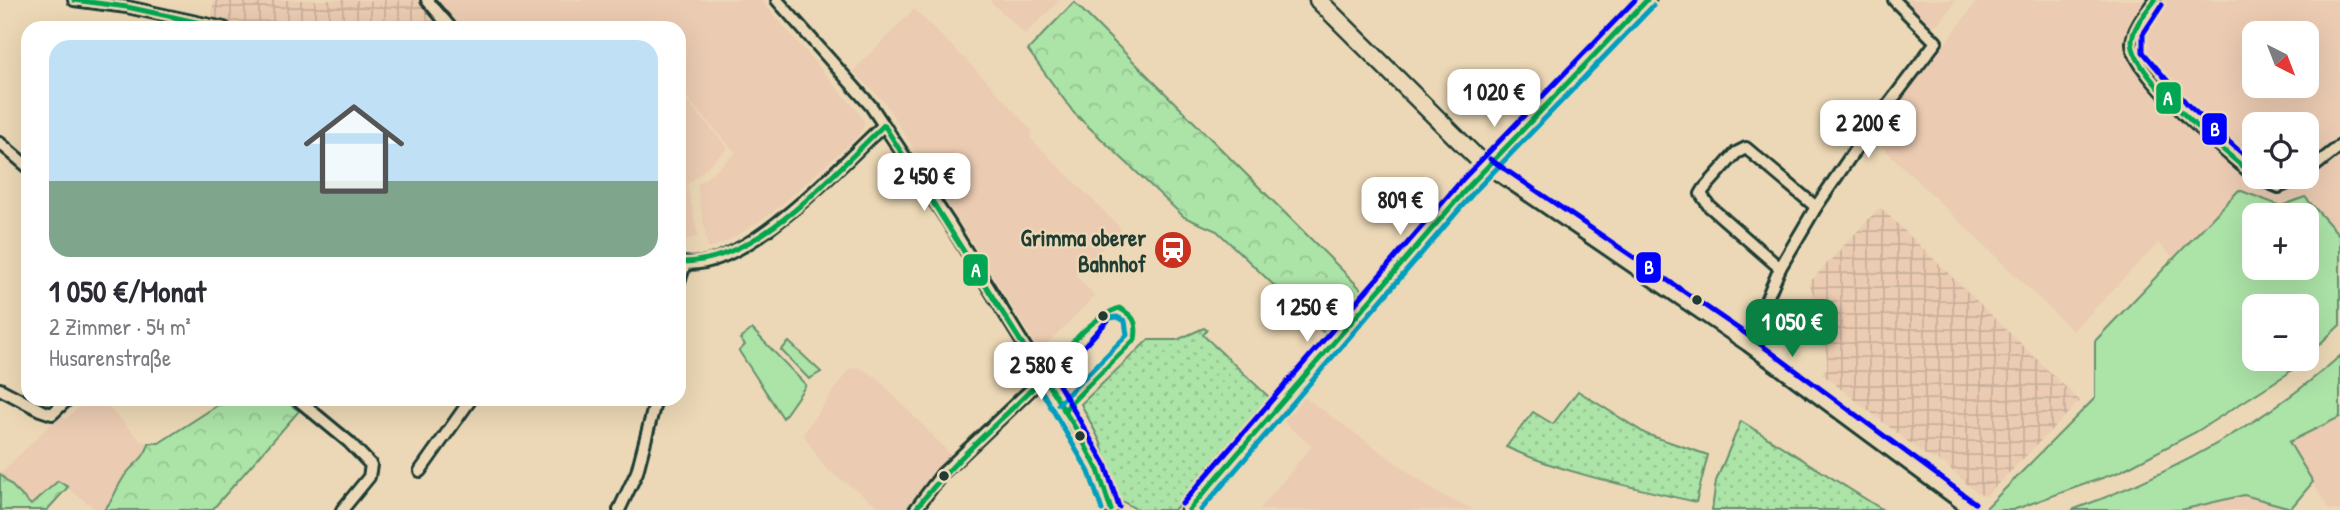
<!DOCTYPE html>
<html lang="de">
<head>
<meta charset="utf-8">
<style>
  :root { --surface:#fff; --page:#f7f7f7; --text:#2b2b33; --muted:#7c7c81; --accent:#0b8043 }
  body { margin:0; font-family:"Patrick Hand",sans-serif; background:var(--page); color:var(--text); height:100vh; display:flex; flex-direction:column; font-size:26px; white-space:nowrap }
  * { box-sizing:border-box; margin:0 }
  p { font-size:23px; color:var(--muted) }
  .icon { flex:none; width:38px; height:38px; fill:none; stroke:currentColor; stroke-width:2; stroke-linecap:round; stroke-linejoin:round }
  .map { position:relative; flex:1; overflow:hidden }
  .drawer { position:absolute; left:21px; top:21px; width:665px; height:385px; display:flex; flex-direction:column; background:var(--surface); border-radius:21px; box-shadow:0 7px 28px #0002 }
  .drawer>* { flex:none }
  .needle { width:46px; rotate:138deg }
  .fabs { position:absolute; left:2242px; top:21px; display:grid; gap:14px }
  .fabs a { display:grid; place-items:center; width:77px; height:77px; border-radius:14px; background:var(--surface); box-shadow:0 7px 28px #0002; font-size:35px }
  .price { position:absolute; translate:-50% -60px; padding:0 16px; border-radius:14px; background:#fff; color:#222; font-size:23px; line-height:46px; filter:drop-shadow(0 2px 4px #0008) }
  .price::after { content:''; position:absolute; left:50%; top:42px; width:21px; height:16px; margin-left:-10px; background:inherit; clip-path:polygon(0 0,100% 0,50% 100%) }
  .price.selected { background:var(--accent); color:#fff }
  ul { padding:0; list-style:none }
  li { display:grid; align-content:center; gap:14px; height:371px; padding:0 28px }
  li span { display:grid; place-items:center; height:217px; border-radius:21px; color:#555 }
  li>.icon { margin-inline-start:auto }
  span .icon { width:126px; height:126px; fill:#fffc; stroke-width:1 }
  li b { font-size:30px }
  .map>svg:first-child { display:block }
  .built { fill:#ebcbb2; fill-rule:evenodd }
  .industrial { fill:url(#industrial-grid) }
  .grass { fill:#ace3a7; stroke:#66906e; stroke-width:2; fill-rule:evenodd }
  .forest { fill:url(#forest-crowns); stroke:#66906e; stroke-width:2 }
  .park { fill:url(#park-dots); stroke:#66906e; stroke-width:2 }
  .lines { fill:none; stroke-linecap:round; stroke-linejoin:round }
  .minor-casing { stroke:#1f3d34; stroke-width:16 }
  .secondary-casing { stroke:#1f3d34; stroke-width:21 }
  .minor { stroke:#ecd8b6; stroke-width:10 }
  .secondary { stroke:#ecd8b6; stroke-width:16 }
  .bus-1-casing { stroke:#ecd8b6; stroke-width:10 }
  .bus-2-casing { stroke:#ecd8b6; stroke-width:10 }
  .bus-3-casing { stroke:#ecd8b6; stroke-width:10 }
  .bus-1 { stroke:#00a651; stroke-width:5 }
  .bus-2 { stroke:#039ebf; stroke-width:5 }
  .bus-3 { stroke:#00f; stroke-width:5 }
  .bus-dot { fill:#1f3d34; stroke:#ecd8b6; stroke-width:2.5 }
  .labels { text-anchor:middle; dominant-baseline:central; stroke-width:5; stroke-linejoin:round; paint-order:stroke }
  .poi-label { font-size:23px; font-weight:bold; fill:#1f3d34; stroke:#ecd8b6; text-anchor:end }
  .line-badge { stroke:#ecd8b6; stroke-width:2.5 }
  .badge-label { font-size:19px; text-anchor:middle; font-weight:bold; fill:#fff }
</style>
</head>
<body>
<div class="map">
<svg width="2340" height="510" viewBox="0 0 2340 510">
  <defs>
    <pattern id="industrial-grid" width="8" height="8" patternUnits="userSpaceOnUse" patternTransform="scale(1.75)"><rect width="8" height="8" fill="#ebcbb2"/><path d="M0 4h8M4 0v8" fill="none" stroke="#c9af9a"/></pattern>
    <pattern id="forest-crowns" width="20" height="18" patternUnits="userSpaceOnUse" patternTransform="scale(1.75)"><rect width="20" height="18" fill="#ace3a7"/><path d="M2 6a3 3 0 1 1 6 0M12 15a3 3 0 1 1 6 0" fill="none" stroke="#94c490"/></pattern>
    <pattern id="park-dots" width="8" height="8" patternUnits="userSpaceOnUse" patternTransform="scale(1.75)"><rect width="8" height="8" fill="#ace3a7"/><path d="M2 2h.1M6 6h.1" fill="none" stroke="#94c490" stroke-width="1.8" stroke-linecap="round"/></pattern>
  </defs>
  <rect width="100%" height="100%" fill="#ecd8b6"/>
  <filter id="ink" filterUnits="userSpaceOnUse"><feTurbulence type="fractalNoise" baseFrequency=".0143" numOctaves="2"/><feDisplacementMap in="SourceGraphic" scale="14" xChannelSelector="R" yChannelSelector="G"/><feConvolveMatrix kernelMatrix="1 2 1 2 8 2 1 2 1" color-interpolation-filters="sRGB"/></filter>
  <g filter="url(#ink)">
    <g class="built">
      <polygon points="428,0 761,0 860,114 865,124 857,137 772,213 728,241 708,249 697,185 736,153 679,89 679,28 452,28"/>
      <polygon points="989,0 1060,0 1025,34"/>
      <polygon points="1902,0 1956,0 1941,22 1933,26"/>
      <path d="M1978 0H2340V236L2305 197 2281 206 2239 190 2175 259 2158 243 2073 331 1873 138ZM2254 33H2306V86H2254ZM2254 124H2306V177H2254Z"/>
      <polygon points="914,9 986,80 1032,131 1030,138 1122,229 1075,275 1095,296 1042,349 1038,348 885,103 853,71"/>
      <polygon points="679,92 728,148 687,185 698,236 679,242"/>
      <polygon points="859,367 877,378 954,458 925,487 911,510 884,510 825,468 803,434 849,369"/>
      <polygon points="1303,396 1438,493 1474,510 1259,510 1312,446 1281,420"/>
      <polygon points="87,399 101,399 141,441 149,443 146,455 123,477 112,502 104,510 97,510 58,481 31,505 1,473 60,415 66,419"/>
      <polygon points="2340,417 2340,510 2329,510 2289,442"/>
      <polygon points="2244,495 2294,510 2181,510"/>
    </g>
    <g class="industrial">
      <polygon points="214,0 420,0 437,20 429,28 241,28 211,22"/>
      <polygon points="1880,207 2080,401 1986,496 1977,493 1945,464 1925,455 1822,374 1827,368 1827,359 1826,352 1809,333 1815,324 1817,304 1809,283"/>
    </g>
    <g class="grass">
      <path d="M2239 190 2281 206 2305 197 2340 236V325L2307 356 2306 306H2254V359H2304L2287 374 2196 432 2119 472 2013 510H1984L2095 398V341ZM2254 215H2306V268H2254Z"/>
      <polygon points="752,329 806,385 783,418 739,351 745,345 740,339"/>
      <polygon points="789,342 821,372 809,379 781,350"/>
      <path d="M2340 356V417L2289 442 2313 482 2291 508 2244 495 2181 510H2072C2169 475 2263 424 2340 356Z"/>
    </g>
    <g class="forest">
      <polygon points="1074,2 1362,290 1324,333 1217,231 1184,217 1074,113 1028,50"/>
      <path d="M243 399H282L299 411 212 510H104C113 501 115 491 122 480 130 465 145 461 149 443H159L218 405 240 402Z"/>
      <polygon points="0,474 31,505 58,481 68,487 47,510 0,510"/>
    </g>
    <g class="park">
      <polygon points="1204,328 1207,330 1203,335 1271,399 1174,510 1138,510 1120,500 1116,494 1100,441 1081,404 1148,340 1177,340"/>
      <path d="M1578 391 1646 434 1708 455 1696 502C1632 487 1566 474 1506 447L1533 412 1553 424Z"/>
      <polygon points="1741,421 1883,510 1712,510 1716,481"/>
    </g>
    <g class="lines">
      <defs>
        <g id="minor">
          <polyline points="74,0 127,7 224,28"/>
          <polyline points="427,0 451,28"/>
          <polyline points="777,0 871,106 949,223 1080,436 1108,493 1111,510"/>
          <path d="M2155 0C2147 12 2134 27 2132 42 2128 71 2231 156 2254 176"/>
          <polyline points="0,143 28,167"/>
          <polyline points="1485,166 1747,345 1970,510"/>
          <polyline points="2306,173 2340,146"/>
          <polyline points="2255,177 2279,187 2302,177"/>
          <path d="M679 262C738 279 841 164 884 125"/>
          <polyline points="1780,268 1709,206 1701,194 1704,189 1736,153 1746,148 1816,207"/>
          <polyline points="679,282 685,264"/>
          <polyline points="1756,351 1752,333 1780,268 1816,207 1863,138 1936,42 1894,0"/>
          <polyline points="0,389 40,410 52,414 68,399"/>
          <polyline points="297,399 349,442 371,465 369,477 342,510"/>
          <polyline points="420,471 471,399"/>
          <polyline points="619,510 637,472 656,399"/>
          <polyline points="915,510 942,474 1044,377"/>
        </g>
        <g id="secondary">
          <polyline points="1318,0 1485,166"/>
          <path d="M1189 510C1338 337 1482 159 1647 0"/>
        </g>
      </defs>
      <use href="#minor" class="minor-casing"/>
      <use href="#secondary" class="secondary-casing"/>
      <use href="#minor" class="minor"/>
      <use href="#secondary" class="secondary"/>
      <defs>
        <g id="bus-1">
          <polyline points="74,0 127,7 224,28"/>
          <path d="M2155 0C2147 11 2132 27 2132 42 2133 77 2227 153 2254 176"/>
          <polyline points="884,125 1078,432 1098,470 1111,510"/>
          <path d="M679 262C758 264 830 176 884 125"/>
          <path d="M915 510C950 464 993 428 1034 387 1059 361 1084 320 1119 308 1134 316 1138 322 1135 339L1064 410"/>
          <polyline points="1189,510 1469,186 1647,0"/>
        </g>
        <g id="bus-2">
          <polyline points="1050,383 1110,318 1117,317 1125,321 1127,335 1058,404"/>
          <polyline points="1041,390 1089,472 1102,510"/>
          <polyline points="1201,510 1475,191 1653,6"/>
        </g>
        <g id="bus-3">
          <polyline points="2162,5 2143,34 2143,52 2189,106 2254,164"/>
          <polyline points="1490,159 1752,338 1975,503"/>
          <polyline points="1108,320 1055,378 1105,464 1119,507"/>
          <polyline points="1182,504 1462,180 1635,0"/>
        </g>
      </defs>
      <use href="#bus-1" class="bus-1-casing"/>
      <use href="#bus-2" class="bus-2-casing"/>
      <use href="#bus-3" class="bus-3-casing"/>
      <use href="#bus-1" class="bus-1"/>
      <use href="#bus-2" class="bus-2"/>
      <use href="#bus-3" class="bus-3"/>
    </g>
  </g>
  <defs>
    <symbol id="station-disc" viewBox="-11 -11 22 22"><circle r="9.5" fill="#c8321e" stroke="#ecd8b6"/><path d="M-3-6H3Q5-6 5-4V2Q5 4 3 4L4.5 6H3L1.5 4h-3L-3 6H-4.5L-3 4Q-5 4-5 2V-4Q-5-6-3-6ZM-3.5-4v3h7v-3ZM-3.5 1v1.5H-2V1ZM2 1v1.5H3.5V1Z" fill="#fff"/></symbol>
  </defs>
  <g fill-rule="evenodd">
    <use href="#station-disc" x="1151" y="228" width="44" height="44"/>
  </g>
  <g class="bus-dot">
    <circle cx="1697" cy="300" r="6"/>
    <circle cx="1103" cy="316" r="6"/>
    <circle cx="1080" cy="436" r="6"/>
    <circle cx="944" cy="476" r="6"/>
  </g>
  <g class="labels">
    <g class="poi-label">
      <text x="1146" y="237">Grimma oberer<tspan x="1146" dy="26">Bahnhof</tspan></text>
    </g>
  </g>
  <g class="line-badge">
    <rect x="2155" y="81" width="27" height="34" rx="7" fill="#00a651"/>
    <rect x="2201" y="112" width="27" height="34" rx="7" fill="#00f"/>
    <rect x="1635" y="251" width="27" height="33" rx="7" fill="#00f"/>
    <rect x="962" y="253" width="27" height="34" rx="7" fill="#00a651"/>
  </g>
  <g class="badge-label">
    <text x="2168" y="105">A</text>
    <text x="2215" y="136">B</text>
    <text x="1649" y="274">B</text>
    <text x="976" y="277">A</text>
  </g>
</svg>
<div class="fabs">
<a><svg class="needle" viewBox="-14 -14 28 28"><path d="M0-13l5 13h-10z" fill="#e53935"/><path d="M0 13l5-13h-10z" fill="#7c7c81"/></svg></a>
<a><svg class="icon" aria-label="locate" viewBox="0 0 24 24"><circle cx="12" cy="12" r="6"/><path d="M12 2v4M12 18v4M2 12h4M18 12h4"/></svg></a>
<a>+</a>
<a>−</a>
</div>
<b class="price" style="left:1494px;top:129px">1 020 €</b>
<b class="price" style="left:1868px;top:160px">2 200 €</b>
<b class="price" style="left:924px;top:213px">2 450 €</b>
<b class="price" style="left:1400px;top:237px">809 €</b>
<b class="price" style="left:1307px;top:344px">1 250 €</b>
<b class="price selected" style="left:1792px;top:359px">1 050 €</b>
<b class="price" style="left:1041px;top:402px">2 580 €</b>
<section class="drawer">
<ul>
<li><span style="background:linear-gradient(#bfe0f5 65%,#7fa58c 0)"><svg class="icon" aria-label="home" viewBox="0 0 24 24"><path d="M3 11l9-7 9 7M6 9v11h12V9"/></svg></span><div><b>1 050 €/Monat</b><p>2 Zimmer · 54 m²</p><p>Husarenstraße</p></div></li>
</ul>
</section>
</div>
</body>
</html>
